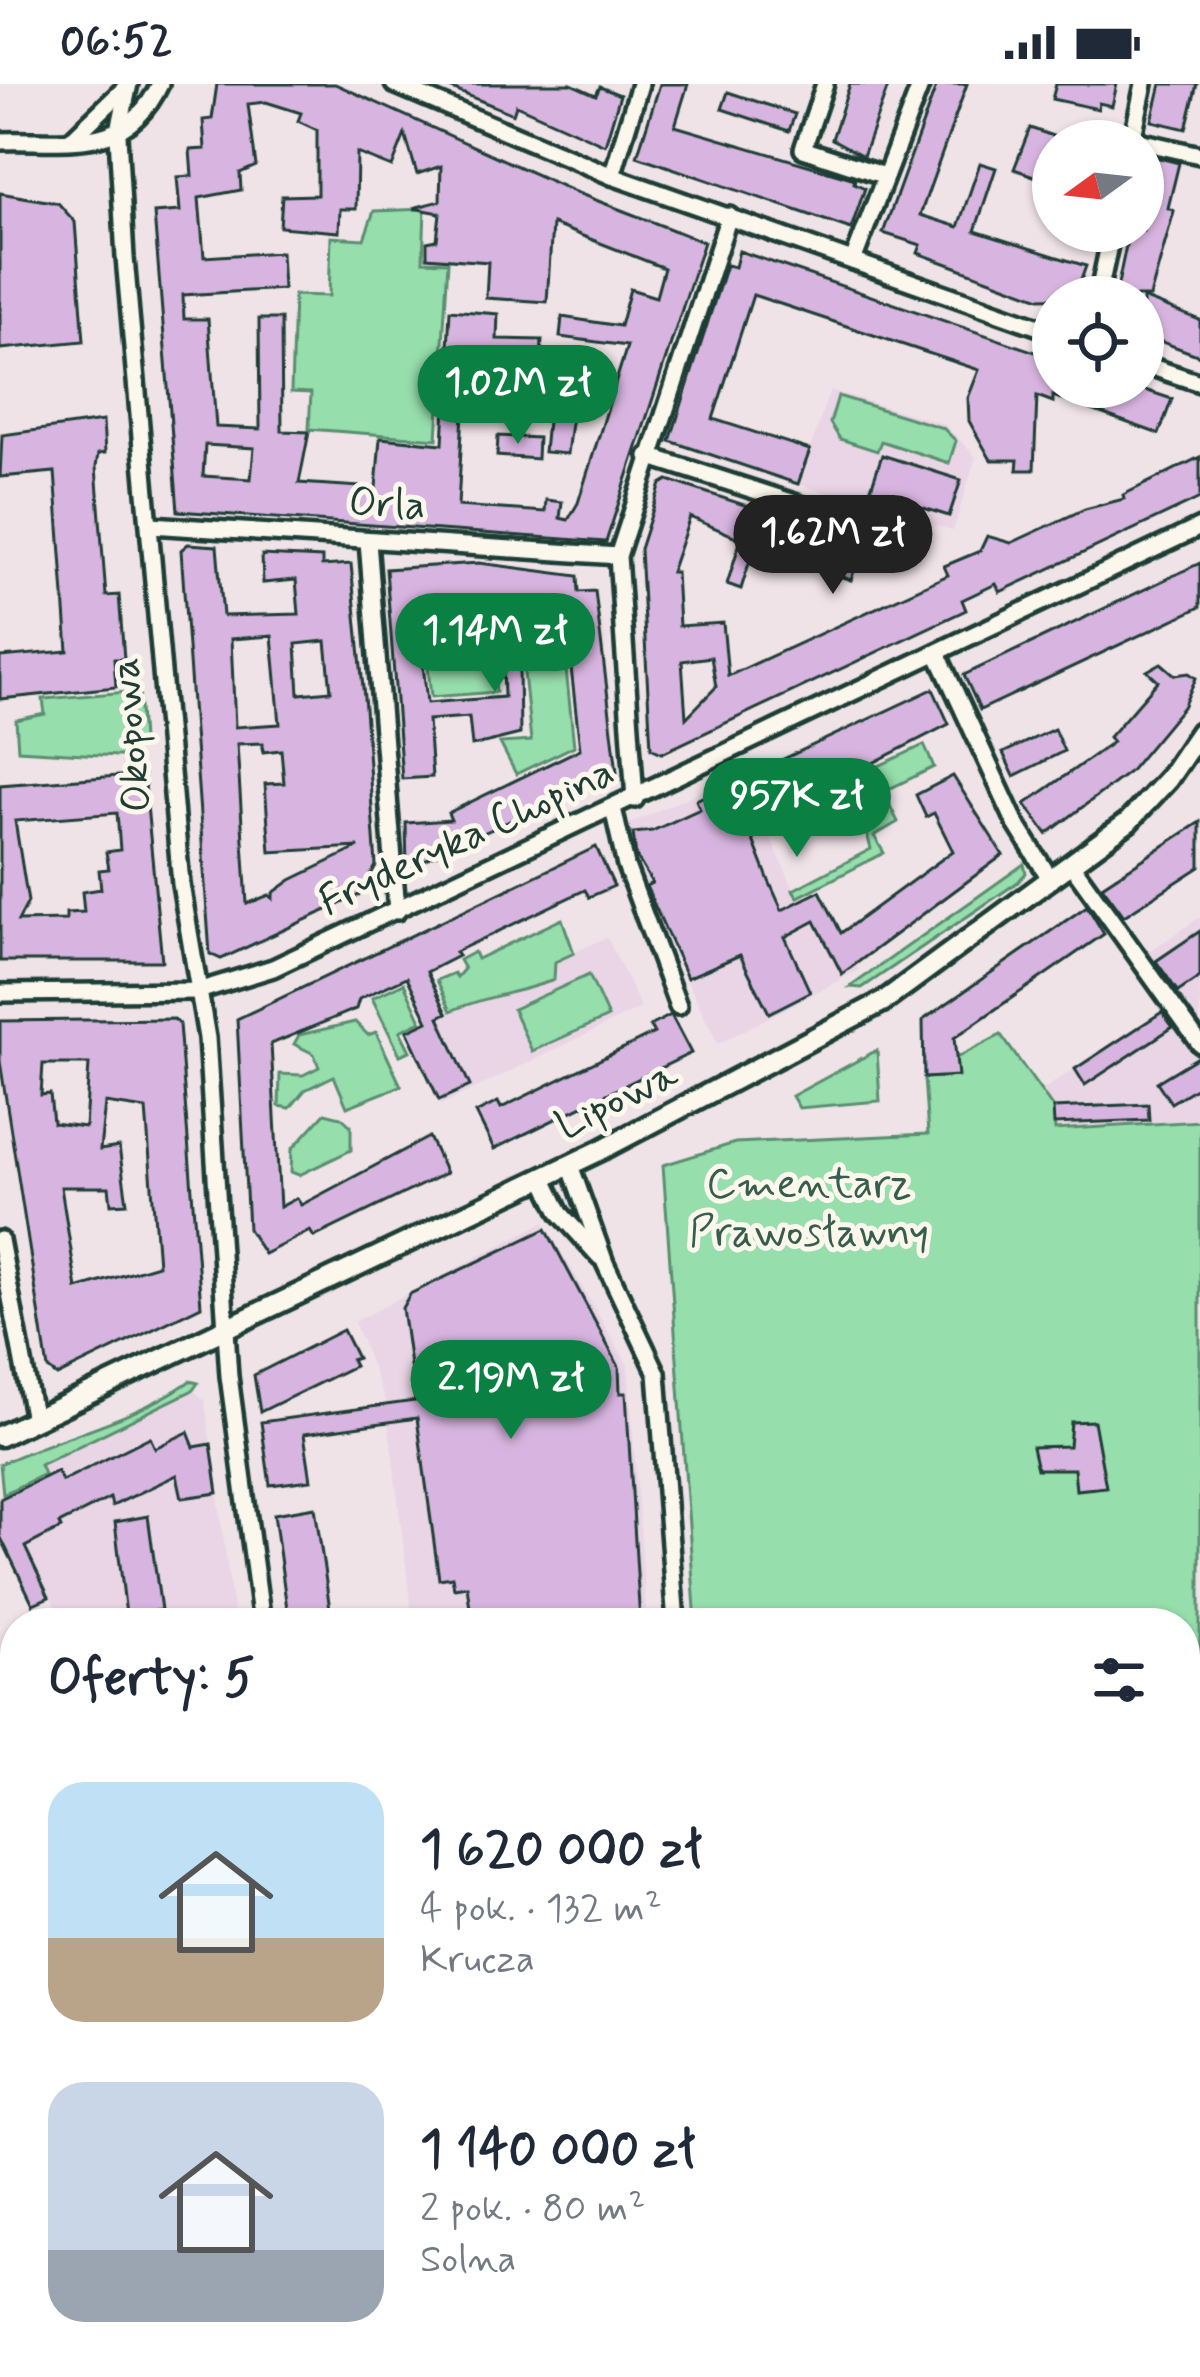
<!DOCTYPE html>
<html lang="pl">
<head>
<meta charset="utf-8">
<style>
  :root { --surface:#fff; --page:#f6f6f7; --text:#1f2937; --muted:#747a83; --accent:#0b8043 }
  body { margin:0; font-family:Mynerve,sans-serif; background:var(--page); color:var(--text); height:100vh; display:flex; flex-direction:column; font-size:45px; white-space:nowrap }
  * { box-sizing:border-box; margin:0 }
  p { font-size:39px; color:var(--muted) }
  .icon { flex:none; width:66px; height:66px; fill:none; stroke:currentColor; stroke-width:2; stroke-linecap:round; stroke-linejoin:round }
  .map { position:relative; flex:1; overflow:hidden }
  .side { position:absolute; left:0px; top:1524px; width:1200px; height:771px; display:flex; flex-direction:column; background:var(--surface); border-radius:48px 48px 0 0; box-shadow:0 3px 9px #0004 }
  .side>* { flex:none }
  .needle { width:78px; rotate:255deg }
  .tools { position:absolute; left:1032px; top:36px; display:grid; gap:24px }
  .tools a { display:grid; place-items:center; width:132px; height:132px; border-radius:50%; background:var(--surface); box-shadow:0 3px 9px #0004; font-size:60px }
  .price { position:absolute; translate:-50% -102px; padding:0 27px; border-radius:42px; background:var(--accent); color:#fff; font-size:39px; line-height:78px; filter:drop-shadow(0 3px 6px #0008) }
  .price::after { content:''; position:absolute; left:50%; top:72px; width:36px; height:27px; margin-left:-18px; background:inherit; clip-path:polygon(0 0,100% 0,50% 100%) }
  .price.on { background:#222; color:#fff }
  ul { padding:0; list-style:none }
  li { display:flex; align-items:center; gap:36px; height:300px; padding:0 48px }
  li span { display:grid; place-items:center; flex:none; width:336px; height:240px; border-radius:36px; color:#555 }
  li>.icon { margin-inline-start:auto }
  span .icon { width:144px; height:144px; fill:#fffc; stroke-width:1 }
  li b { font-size:51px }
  h2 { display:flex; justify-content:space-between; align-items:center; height:144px; padding:0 48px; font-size:51px }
  .status { display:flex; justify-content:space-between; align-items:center; height:84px; padding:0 60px; background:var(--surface); direction:ltr }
  .status svg { height:33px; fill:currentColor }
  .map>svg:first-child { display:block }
  .built { fill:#e9d5e6 }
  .green { fill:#96deac; stroke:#5a8e70; stroke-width:3 }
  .building { fill:#d8b5e0; stroke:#1f3d34; stroke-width:3; fill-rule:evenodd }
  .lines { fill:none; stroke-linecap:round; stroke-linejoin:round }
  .pedestrian-casing { stroke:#1f3d34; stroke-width:21 }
  .minor-casing { stroke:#1f3d34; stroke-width:24 }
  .tertiary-casing { stroke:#1f3d34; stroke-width:27 }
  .pedestrian { stroke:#fbf7ec; stroke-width:12 }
  .minor { stroke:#fbf7ec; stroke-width:15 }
  .tertiary { stroke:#fbf7ec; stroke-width:18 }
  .labels { text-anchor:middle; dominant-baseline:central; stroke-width:10; stroke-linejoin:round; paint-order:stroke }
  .street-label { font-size:42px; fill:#1f3d34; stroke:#fbf7ec }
  .park-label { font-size:42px; fill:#375d4c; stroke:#fbf7ec }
</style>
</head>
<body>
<div class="status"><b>06:52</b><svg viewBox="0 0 49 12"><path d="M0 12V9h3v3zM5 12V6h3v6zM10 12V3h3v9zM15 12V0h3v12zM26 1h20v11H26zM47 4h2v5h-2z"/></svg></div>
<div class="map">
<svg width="1200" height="2293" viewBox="0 0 1200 2293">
  <rect width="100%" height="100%" fill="#f0e3e8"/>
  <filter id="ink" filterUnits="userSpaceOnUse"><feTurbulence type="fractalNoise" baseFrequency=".00833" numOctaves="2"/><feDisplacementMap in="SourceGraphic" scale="24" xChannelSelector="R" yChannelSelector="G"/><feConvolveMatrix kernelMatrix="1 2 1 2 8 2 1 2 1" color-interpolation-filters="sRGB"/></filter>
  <g filter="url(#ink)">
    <g class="built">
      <polygon points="830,306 944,340 976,373 953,447 798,400"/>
      <polygon points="741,688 798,814 821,804 859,886 718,960 640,801 625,742"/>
      <polygon points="1200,833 1200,951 1144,871"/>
      <polygon points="607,853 641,924 441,1021 407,948"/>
      <polygon points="1168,924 1200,968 1200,1037 1055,1046 1053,1024 1041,1007"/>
      <polygon points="544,1138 628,1281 647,1539 413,1539 386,1319 354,1238"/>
      <polygon points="191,1304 205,1317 235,1539 64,1539 1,1414 43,1394 37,1380"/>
      <polygon points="505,2280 707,2280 708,2293 509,2293"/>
      <rect x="760" y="2280" width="173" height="13"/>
    </g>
    <g class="green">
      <polygon points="425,125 423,177 448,178 437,355 309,345 311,309 291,308 294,211 329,212 331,153 364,155 374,127"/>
      <polygon points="838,312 943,344 956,357 949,379 881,357 877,367 840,355 830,339"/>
      <polygon points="462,524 561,537 574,662 516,690 500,659 531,657 523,579 494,582 496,608 431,613 426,562 463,561"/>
      <polygon points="139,607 142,656 132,658 133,673 18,666 16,636 45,630 43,615"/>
      <polygon points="924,661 934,683 883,708 898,738 874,752 884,769 798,813 793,806 871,765 862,731 837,720 780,745 773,731"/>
      <polygon points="1024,780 1026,789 1018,798 862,904 850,903"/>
      <path d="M562 835 574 869 555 878 554 896C519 909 484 912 451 927L437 896 454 889 457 893 464 885 459 876 474 868 477 875Z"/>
      <polygon points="589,891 608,933 532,967 513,925"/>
      <polygon points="404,899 421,937 400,947 410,967 400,971 372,914"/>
      <polygon points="355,938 368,951 376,948 401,1002 347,1023 334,992 305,1006 290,1024 279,1022 280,990 303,991 319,983 314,970 294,960 299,951"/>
      <polygon points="1001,951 1053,1024 1055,1046 1200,1037 1200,2293 933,2293 933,2280 1185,2280 1185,1539 696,1539 663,1081 735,1059 928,1050 924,994 957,992 956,974"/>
      <polygon points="877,966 880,1017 799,1024 792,1012"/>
      <polygon points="325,1029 341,1033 351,1042 351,1066 299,1091 291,1088 292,1065"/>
      <path d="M190 1297 198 1299 193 1306 40 1381 44 1390 3 1410 0 1380C62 1351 133 1337 190 1297Z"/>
    </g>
    <g class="building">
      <path d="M217 0H335L575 108 704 158 606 458 178 427 154 129 180 127 177 93 192 92 190 66 205 65 203 36 212 35ZM266 18 301 29 298 37 317 46V111L282 112 280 143 339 148 340 125H356L357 69 392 83 405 50 417 90 441 82 440 117 413 124 440 129 437 156 427 158V173L488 178 486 214 547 218 552 140 664 184 656 213 630 205 620 242 562 233 560 253 627 262 578 419 568 436 560 434 562 418 546 416 545 428 458 422 465 290 540 292 542 256 497 255 498 230 450 226 443 360 380 354 376 404 299 399 309 348 282 347 281 235H259L260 345 216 343 208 235H184L183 211 283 205 281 168 204 173 199 114 241 106 240 89 256 82 248 20ZM205 361 254 364 251 395 203 392Z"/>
      <polygon points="440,0 571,0 596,11 600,3 620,11 605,61 516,21 513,30"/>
      <polygon points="660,0 688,0 675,42 855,95 854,99 865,104 851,145 637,72"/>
      <polygon points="850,0 889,0 863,72 832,55"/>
      <polygon points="937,0 967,0 920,131 958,143 980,79 996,84 975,147 1086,182 1075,213 1040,214 918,169 921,161 883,149"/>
      <polygon points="1056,0 1117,0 1112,22 1099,19 1098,25 1052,15"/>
      <polygon points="1161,0 1197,0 1186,45 1152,37"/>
      <polygon points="728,8 795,30 789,47 722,25"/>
      <polygon points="1030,44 1053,52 1053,76 1045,96 1014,85"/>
      <polygon points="1143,70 1179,79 1168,124 1174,127 1150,213 1123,213 1124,207 1117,205 1129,147 1143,147"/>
      <polygon points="0,109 58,119 75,138 84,257 0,265"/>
      <polygon points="739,167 1053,274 1053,303 1136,303 1172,315 1159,350 1053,312 1053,318 1037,312 1034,386 1017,386 1018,376 991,376 969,337 968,314 979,286 753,211 713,335 810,366 798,400 670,357 726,181 735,183"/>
      <polygon points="1143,214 1200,236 1200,272 1143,251"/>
      <polygon points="548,327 572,331 567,370 544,368"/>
      <polygon points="103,337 105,369 98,370 96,383 106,512 119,511 124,575 114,575 116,603 0,615 0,573 68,567 55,388 0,393 2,351"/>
      <polygon points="498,352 538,354 537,375 497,372"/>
      <polygon points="882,371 961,396 949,432 870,407"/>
      <path d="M1200 373V414L1000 508 996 500 962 516 966 526 662 669 651 664 640 465 661 400 668 396 863 460 851 496 754 463 741 505 727 500 741 455 690 433 671 488H676L679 542 723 539 728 592 948 491 944 482 980 467 987 452 1011 459 1085 425 1124 415 1123 411ZM711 573 716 603 686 634 682 577Z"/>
      <path d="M188 460 217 462 223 532 299 530 296 496 263 499 262 471 322 474V482L351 480 365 624 376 782 359 811 221 875 210 870 181 466ZM272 552 280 640 235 643 231 555ZM326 557 331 607 299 610 296 560ZM263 659V668L281 666 284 699 265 700 270 768 359 763 291 796 273 809V815L269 811 247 820 237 660Z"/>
      <polygon points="479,479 578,492 579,508 595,507 617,688 407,784 406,739 451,736 448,729 580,665 564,520 417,521 427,619 504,613 503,584 519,583 520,650 472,662 469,633 428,636 432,693 402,695 386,485"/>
      <polygon points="1200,479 1200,523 980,626 964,591"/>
      <polygon points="1161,579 1175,591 1189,589 1196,594 1183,623 1129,688 1047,750 1025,720 1113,658 1109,653 1158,597 1147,587"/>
      <polygon points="933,605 949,640 748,743 769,797 782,826 820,807 841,849 953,767 934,729 926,733 916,711 953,692 1003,771 842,890 815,837 785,853 810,908 769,929 740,871 687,894 646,802 652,799 636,772 633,749 652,747 700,725 696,716"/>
      <polygon points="1054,645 1064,667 1014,692 1003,669"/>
      <path d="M144 690 162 877H0V701ZM117 729 120 766 106 768 109 785 99 786 101 805 82 808 84 828 66 829V836L18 837 28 818 15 737Z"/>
      <polygon points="1200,738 1200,783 1124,832 1102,802"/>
      <polygon points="596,763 614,802 589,813 585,806 455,868 458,872 427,888 447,929 439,933 470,1002 439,1016 407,947 428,937 407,893 359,915 356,925 271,960 280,1123 297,1114 301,1121 429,1053 446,1089 314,1153 310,1147 264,1170 248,1145 237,935"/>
      <polygon points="1087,822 1104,850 954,954 958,992 924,994 923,936"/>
      <polygon points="1200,847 1200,893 1178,908 1156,877"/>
      <polygon points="1162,928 1173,943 1085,1001 1075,985"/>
      <polygon points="671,931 691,969 494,1065 476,1029 498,1018 501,1024 654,949 650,942"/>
      <path d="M174 935 179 940 201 1222 57 1292 48 1285 0 977V937ZM43 980H89L85 1043 53 1039 50 1010 41 1011ZM105 1019 146 1025 158 1181 77 1205 61 1103H109L111 1120 127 1119 119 1063 100 1066Z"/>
      <polygon points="1200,972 1200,1001 1171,1019 1157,998"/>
      <polygon points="1148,1020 1149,1036 1054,1040 1053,1024"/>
      <polygon points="546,1145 619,1283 620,1309 626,1309 640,1539 472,1539 467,1502 454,1504 452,1493 439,1495 417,1334 304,1350 311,1396 270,1401 261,1338 415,1317 402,1224 410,1210"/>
      <polygon points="343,1246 357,1274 351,1276 354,1282 260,1328 254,1291"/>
      <polygon points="1094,1337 1106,1403 1076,1406 1074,1385 1037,1385 1032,1363 1069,1362 1071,1338"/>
      <polygon points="188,1348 194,1363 211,1360 218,1409 182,1414 177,1391 112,1422 110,1414 59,1440 61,1444 25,1463 49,1513 33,1520 0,1452 0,1415 57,1387 62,1397 150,1353 155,1364"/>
      <polygon points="315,1423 332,1539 289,1539 274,1430"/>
      <polygon points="148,1432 161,1526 126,1531 115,1438"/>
      <polygon points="15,1616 15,1754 12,1754 0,1718 0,1621"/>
      <polygon points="15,1806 15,1906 0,1907 0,1811"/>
      <polygon points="15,1959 15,2162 0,2163 0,1960"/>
    </g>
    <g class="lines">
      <defs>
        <polyline id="pedestrian" points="1185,2158 1200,2157"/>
        <g id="minor">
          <polyline points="129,0 118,51 125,174 181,800 207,954 229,1292 262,1539"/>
          <polyline points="394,0 612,92 1053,248"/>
          <polyline points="825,0 803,65 885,92"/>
          <polyline points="73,54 125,4"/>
          <path d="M0 57C68 55 127 71 160 0"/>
          <polyline points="1132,57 1144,0"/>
          <polyline points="1143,58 1200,71"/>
          <polyline points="612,92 640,0"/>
          <polyline points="853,177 921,0"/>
          <polyline points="1098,213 1112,147"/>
          <polyline points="1143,280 1200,299"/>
          <polyline points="648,372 900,453"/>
          <polyline points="151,441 618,472"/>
          <polyline points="368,457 397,827"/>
          <polyline points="938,571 1016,740 1051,796"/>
          <polyline points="635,715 618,472 729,132"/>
          <polyline points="613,724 626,782 678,922"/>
          <polyline points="1072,781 1200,960"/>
          <polyline points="0,909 198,907 273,884 1200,443"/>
          <polyline points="570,1081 605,1179 657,1289 676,1539"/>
          <polyline points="543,1093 560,1129 600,1173"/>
          <polyline points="0,1156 34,1336"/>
          <polyline points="0,1937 15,1936"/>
          <polyline points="374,2280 377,2293"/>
          <polyline points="732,2280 733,2293"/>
        </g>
        <polyline id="tertiary" points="0,1352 601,1066 884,917 1128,738 1168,695 1200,648"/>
      </defs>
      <use href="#pedestrian" class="pedestrian-casing"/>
      <use href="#minor" class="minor-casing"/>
      <use href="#tertiary" class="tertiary-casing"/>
      <use href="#pedestrian" class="pedestrian"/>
      <use href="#minor" class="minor"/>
      <use href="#tertiary" class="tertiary"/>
    </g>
  </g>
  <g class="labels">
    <g class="street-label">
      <text transform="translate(387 421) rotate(3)">Orla</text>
      <text transform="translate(132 651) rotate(-95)">Okopowa</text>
      <text transform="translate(467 754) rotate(-25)">Fryderyka Chopina</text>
      <text transform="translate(617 1017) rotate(-26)">Lipowa</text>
    </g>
    <g class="park-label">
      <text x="809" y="1101">Cmentarz<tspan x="809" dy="48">Prawosławny</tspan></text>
    </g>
  </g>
</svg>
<div class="tools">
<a><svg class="needle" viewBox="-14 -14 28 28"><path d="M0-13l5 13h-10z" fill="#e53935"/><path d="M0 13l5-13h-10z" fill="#747a83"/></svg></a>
<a><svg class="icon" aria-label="locate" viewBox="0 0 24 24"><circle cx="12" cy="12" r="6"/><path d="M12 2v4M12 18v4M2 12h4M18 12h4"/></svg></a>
</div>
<b class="price" style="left:518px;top:363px">1.02M zł</b>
<b class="price on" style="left:833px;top:513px">1.62M zł</b>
<b class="price" style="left:495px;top:611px">1.14M zł</b>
<b class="price" style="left:797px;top:776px">957K zł</b>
<b class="price" style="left:511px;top:1358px">2.19M zł</b>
<section class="side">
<h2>Oferty: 5<svg class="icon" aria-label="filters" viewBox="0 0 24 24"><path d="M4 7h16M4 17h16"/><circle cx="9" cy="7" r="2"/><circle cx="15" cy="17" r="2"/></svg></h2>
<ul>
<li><span style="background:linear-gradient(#bfe0f5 65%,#b9a48a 0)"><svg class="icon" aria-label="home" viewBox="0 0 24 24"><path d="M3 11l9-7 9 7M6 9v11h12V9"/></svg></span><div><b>1 620 000 zł</b><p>4 pok. · 132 m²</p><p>Krucza</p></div></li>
<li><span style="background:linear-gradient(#c9d6e8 70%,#9aa5b1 0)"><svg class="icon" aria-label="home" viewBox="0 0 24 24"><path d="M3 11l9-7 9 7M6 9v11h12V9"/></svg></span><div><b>1 140 000 zł</b><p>2 pok. · 80 m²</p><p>Solna</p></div></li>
</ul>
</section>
</div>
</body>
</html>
